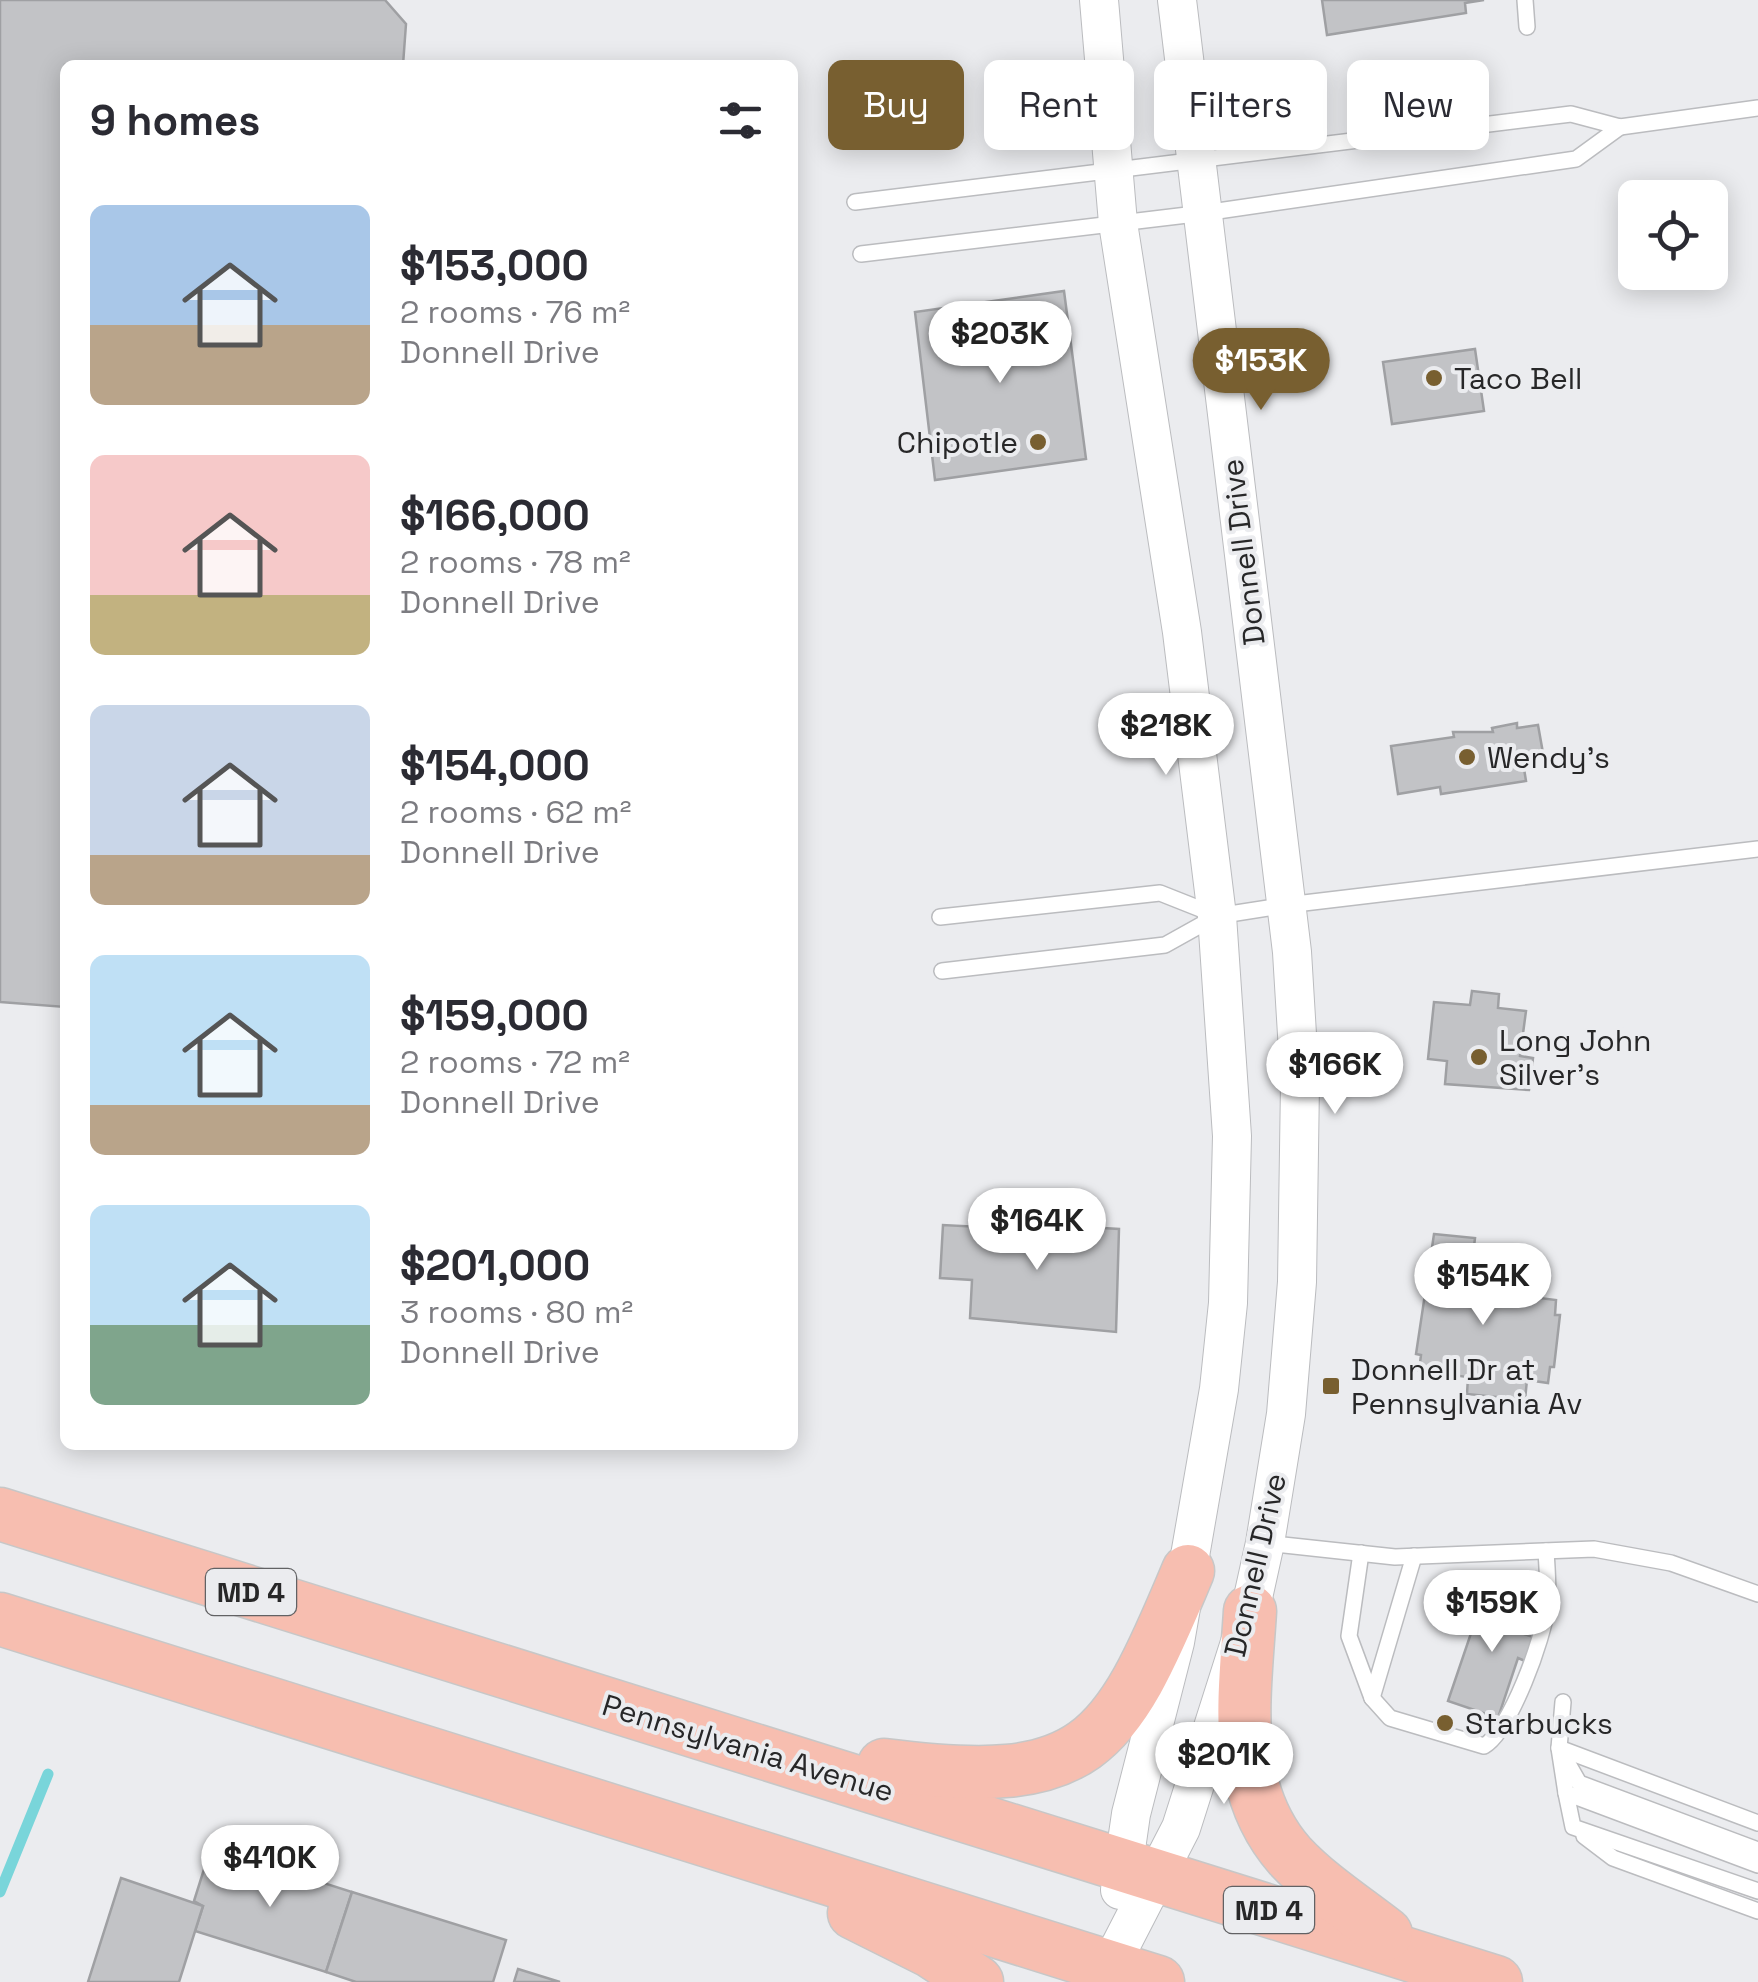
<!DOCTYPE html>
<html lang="en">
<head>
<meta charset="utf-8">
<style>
  :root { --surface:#fff; --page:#f2f2f3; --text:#2b2b33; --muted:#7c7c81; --accent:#785f30 }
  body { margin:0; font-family:"Space Grotesk",sans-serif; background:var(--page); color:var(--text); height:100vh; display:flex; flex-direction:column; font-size:38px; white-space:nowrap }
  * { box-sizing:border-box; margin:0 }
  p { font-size:32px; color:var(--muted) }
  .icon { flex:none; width:55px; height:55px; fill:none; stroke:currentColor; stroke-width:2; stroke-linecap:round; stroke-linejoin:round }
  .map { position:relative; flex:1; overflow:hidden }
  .drawer { position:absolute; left:60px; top:60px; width:738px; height:1390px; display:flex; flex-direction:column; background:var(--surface); border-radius:15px; box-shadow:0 5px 25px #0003 }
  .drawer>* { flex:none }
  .top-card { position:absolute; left:828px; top:60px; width:780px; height:90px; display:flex; gap:20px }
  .buttons { position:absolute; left:1618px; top:180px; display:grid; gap:20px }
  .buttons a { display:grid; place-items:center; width:110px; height:110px; border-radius:15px; background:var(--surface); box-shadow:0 5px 25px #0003; font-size:50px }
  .price { position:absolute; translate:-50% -85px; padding:0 22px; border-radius:35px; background:#fff; color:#222; font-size:32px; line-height:65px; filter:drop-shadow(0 2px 5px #0008) }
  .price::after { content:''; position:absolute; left:50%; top:60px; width:30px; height:22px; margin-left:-15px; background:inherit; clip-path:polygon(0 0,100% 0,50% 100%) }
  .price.current { background:var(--accent); color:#fff }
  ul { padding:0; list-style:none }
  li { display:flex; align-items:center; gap:30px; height:250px; padding:0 30px }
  li span { display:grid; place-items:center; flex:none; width:280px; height:200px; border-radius:15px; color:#555 }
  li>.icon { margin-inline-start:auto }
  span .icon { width:120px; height:120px; fill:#fffc; stroke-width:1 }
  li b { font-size:42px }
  h2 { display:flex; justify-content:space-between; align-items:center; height:120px; padding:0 30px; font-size:42px }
  .tag { padding:0 35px; border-radius:15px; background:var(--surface); box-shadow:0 5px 25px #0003; font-size:35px; line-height:90px }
  .tag.current { background:var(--accent); color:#fff }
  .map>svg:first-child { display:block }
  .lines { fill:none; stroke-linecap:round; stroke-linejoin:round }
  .stream { stroke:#79d5da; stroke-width:11 }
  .building { fill:#c2c3c6; stroke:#9fa0a3; stroke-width:2.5 }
  .service-casing { stroke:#bbbcbf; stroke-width:18 }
  .tertiary-casing { stroke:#bbbcbf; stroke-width:40 }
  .trunk-casing { stroke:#c7c7c7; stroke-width:55 }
  .service { stroke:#fff; stroke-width:15 }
  .tertiary { stroke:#fff; stroke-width:38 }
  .trunk { stroke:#f7beb0; stroke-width:52 }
  .poi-dot { fill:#785f30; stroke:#ebecef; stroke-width:4 }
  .labels { text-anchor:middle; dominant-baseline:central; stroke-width:8; stroke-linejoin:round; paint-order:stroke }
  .shield { fill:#ebecef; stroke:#626264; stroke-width:2.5 }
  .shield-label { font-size:28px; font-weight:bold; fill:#272728 }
  .poi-label { font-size:30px; fill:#272728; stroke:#ebecef; text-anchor:start }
  .street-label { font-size:30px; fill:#272728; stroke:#ebecef }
</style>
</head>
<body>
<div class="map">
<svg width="1758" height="1982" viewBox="0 0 1758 1982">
  <rect width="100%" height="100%" fill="#ebecef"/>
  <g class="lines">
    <polyline class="stream" points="0,1892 48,1774"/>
  </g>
  <g class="building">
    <polygon points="0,0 385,0 406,24 403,65 65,65 65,1007 0,1002"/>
    <polygon points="1322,0 1484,0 1465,3 1466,13 1327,35"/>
    <polygon points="1064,291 1086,459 935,480 915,312"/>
    <polygon points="1475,349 1484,411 1392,424 1383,362"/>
    <polygon points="1517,723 1517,728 1538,725 1543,753 1522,756 1526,781 1441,794 1440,787 1398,794 1391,746 1454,737 1453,732 1493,732 1492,728"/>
    <polygon points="1472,991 1499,994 1498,1008 1526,1011 1520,1056 1533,1058 1529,1090 1445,1084 1447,1061 1428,1059 1434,1002 1470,1005"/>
    <polygon points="1001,1222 1119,1229 1116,1332 970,1318 972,1280 940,1278 943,1225 1000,1228"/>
    <polygon points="1434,1234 1475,1238 1469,1289 1556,1300 1555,1315 1560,1315 1554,1367 1550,1367 1548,1383 1527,1380 1525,1400 1467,1394 1468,1377 1419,1371 1421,1355 1416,1354"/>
    <polygon points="1485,1592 1533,1608 1524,1634 1533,1637 1525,1661 1518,1658 1498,1718 1448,1701"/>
    <polygon points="211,1847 352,1892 326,1972 195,1931 203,1906 194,1901"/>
    <polygon points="121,1878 203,1906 179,1982 88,1982"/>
    <polygon points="352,1892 506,1940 493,1982 356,1982 326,1972"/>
    <polygon points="518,1969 560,1982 514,1982"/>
  </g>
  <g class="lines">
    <defs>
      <g id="service">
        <polyline points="1525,0 1527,27"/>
        <polyline points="855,202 1571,114 1620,127 1758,108"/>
        <polyline points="861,254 1204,213 1576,159 1620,127"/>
        <polyline points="940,917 1160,893 1213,914"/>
        <polyline points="942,971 1165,945 1217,916 1287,905 1758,849"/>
        <polyline points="1265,1543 1395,1557 1594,1549 1671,1563 1758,1594"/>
        <path d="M1361 1553 1349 1636 1372 1698 1390 1718 1484 1746C1510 1731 1544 1638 1547 1606 1549 1589 1547 1569 1546 1551"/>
        <polyline points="1372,1698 1414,1556"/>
        <polyline points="1563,1702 1559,1748 1579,1783 1758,1850"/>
        <polyline points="1566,1793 1573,1827 1758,1891"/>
        <polyline points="1758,1823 1559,1748 1566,1793 1758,1865"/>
        <polyline points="1584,1836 1613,1858 1758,1911"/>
      </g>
      <g id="tertiary">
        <polyline points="1099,0 1118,223 1182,632 1217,916 1232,1136 1228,1303 1219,1389 1175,1642 1131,1814 1120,1890"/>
        <polyline points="1110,1966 1181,1828 1250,1611 1265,1543 1286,1414 1297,1282 1300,1084 1292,952 1177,0"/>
      </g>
      <g id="trunk">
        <polyline points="0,1514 1496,1982"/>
        <path d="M1250 1611C1245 1695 1229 1787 1290 1856 1318 1886 1354 1909 1386 1934"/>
        <polyline points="0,1619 1158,1982"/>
        <path d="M884 1765C1088 1791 1113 1751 1188 1571"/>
        <polyline points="854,1913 932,1952 977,1982"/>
      </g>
    </defs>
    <use href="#service" class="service-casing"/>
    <use href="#tertiary" class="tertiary-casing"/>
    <use href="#trunk" class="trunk-casing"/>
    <use href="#service" class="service"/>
    <use href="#tertiary" class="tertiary"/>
    <use href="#trunk" class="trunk"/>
  </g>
  <g class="poi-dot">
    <circle cx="1434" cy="378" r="10"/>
    <circle cx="1038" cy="442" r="10"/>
    <circle cx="1467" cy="757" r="10"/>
    <circle cx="1479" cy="1057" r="10"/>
    <rect x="1321" y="1376" width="20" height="20" rx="5"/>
    <circle cx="1445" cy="1723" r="10"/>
  </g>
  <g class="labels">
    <g class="shield">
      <rect x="206" y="1569" width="90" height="46" rx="8"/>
      <rect x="1224" y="1887" width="90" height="46" rx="8"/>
    </g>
    <g class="shield-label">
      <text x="251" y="1592">MD 4</text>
      <text x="1269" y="1910">MD 4</text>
    </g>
    <g class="poi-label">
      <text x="1454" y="378">Taco Bell</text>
      <text x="1018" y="442" text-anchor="end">Chipotle</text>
      <text x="1487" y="757">Wendy's</text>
      <text x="1499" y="1040">Long John<tspan x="1499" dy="34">Silver's</tspan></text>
      <text x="1351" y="1369">Donnell Dr at<tspan x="1351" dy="34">Pennsylvania Av</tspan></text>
      <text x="1465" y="1723">Starbucks</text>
    </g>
    <g class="street-label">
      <text transform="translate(1243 552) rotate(-97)">Donnell Drive</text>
      <text transform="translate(1255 1565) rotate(-77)">Donnell Drive</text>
      <text transform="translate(748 1748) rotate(17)">Pennsylvania Avenue</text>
    </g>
  </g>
</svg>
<div class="buttons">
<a><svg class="icon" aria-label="locate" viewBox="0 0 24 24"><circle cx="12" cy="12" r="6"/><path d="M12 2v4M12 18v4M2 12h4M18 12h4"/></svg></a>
</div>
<b class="price" style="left:1000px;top:386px">$203K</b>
<b class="price current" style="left:1261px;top:413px">$153K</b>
<b class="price" style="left:1166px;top:778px">$218K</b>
<b class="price" style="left:1335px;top:1117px">$166K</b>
<b class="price" style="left:1037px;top:1273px">$164K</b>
<b class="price" style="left:1483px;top:1328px">$154K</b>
<b class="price" style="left:1492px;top:1655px">$159K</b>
<b class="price" style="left:1224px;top:1807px">$201K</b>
<b class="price" style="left:270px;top:1910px">$410K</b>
<div class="top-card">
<a class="tag current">Buy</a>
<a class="tag">Rent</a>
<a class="tag">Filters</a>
<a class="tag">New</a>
</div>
<section class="drawer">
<h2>9 homes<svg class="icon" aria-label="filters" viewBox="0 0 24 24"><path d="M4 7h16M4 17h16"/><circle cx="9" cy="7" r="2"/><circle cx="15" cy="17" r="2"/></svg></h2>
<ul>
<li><span style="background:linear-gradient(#a9c7e8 60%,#b9a48a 0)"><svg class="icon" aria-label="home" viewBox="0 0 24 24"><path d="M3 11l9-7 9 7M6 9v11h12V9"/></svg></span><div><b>$153,000</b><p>2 rooms · 76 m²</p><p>Donnell Drive</p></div></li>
<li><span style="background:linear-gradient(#f6c9c9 70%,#c2b280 0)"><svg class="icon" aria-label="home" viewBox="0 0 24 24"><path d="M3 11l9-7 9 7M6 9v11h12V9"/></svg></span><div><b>$166,000</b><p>2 rooms · 78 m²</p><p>Donnell Drive</p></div></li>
<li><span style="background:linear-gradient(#c9d6e8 75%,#b9a48a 0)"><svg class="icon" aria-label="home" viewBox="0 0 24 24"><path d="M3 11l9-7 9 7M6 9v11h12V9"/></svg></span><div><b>$154,000</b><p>2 rooms · 62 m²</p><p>Donnell Drive</p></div></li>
<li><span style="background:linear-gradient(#bfe0f5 75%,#b9a48a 0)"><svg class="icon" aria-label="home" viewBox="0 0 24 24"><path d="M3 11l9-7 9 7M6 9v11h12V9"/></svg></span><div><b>$159,000</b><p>2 rooms · 72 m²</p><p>Donnell Drive</p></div></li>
<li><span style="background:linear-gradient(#bfe0f5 60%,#7fa58c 0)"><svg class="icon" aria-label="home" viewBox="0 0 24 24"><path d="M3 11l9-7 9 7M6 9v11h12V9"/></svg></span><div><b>$201,000</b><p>3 rooms · 80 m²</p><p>Donnell Drive</p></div></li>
</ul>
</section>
</div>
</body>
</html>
